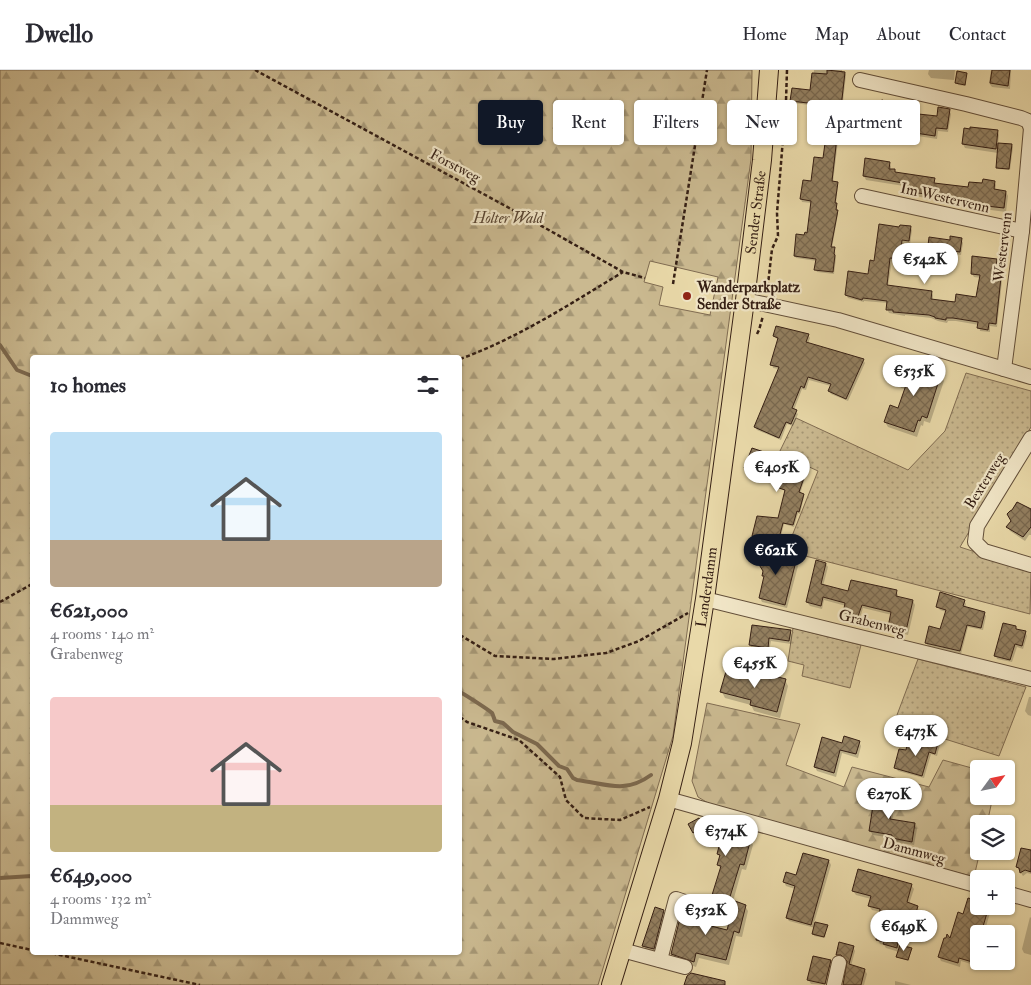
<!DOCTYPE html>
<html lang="en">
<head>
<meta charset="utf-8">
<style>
  :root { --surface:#fff; --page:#f7f7f7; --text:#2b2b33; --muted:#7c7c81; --line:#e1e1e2; --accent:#111827 }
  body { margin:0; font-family:"IM FELL Double Pica",serif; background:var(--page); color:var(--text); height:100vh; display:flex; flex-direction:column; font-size:19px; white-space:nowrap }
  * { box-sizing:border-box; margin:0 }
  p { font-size:16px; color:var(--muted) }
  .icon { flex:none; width:28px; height:28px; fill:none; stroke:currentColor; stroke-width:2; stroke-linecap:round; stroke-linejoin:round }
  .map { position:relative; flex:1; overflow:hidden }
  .side { position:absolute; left:30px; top:285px; width:432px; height:600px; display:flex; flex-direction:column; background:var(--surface); border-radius:5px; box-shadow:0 1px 4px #0004 }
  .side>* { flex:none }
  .guide { position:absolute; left:478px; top:30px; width:475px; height:45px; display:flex; gap:10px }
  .needle { width:32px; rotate:57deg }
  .buttons { position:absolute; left:970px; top:690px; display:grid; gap:10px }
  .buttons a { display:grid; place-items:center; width:45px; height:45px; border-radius:5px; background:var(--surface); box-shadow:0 1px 4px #0004; font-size:25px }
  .price { position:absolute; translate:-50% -42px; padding:0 11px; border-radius:18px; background:#fff; color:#222; font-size:16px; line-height:32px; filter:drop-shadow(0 1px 2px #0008) }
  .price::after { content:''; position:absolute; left:50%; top:30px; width:15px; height:11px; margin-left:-8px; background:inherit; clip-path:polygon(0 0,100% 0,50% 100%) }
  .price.active { background:var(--accent); color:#fff }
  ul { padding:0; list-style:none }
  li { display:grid; align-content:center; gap:10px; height:265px; padding:0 20px }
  li span { display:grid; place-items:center; height:155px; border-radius:5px; color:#555 }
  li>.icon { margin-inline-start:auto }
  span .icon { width:90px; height:90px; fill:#fffc; stroke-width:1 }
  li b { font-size:21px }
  h2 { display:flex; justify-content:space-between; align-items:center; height:60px; padding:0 20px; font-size:21px }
  .pill { padding:0 18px; border-radius:5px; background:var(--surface); box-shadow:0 1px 4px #0004; font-size:18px; line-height:45px }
  .pill.active { background:var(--accent); color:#fff }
  header { display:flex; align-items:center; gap:30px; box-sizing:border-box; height:70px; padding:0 25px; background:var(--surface); border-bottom:1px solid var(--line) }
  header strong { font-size:24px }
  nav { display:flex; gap:28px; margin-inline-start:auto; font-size:18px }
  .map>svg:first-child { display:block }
  .grass { fill:url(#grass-dots); stroke:#806c52 }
  .forest { fill:url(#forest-firs); stroke:#806c52; fill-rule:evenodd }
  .shadow { fill:#0003 }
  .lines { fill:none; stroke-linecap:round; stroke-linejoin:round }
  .stream { stroke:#7c694f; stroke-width:4 }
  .building { fill:url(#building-cross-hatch); stroke:#351f14 }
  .minor-casing { stroke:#624e39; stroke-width:16 }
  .major-casing { stroke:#351f14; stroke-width:20 }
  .path { stroke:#351f14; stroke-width:2.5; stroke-dasharray:4 2.5; stroke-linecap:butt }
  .minor { stroke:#f1e6c7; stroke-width:14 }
  .major { stroke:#e9d9a9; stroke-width:18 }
  .poi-dot { fill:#8f2418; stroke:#f1e6c7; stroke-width:2 }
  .labels { text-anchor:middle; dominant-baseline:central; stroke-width:4.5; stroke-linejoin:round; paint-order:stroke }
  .street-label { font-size:15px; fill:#351f14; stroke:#f1e6c7 }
  .park-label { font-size:15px; font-style:italic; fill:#5a4633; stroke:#f1e6c7 }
  .poi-label { font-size:15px; font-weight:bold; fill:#351f14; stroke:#f1e6c7; text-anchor:start }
</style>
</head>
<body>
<header>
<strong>Dwello</strong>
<nav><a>Home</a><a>Map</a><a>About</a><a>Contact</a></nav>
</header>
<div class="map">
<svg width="1031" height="915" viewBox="0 0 1031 915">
  <defs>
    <pattern id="grass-dots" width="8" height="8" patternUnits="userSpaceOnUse" patternTransform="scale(1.25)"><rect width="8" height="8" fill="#cab990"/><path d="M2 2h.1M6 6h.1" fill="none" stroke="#a59674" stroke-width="1.8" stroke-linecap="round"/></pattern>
    <pattern id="forest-firs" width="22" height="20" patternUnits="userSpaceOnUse" patternTransform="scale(1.25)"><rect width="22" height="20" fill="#cab990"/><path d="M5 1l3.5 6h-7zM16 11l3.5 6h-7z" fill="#a59674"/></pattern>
    <pattern id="building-cross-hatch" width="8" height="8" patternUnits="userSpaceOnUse" patternTransform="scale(1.25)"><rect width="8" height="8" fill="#938061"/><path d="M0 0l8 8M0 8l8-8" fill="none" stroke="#79684f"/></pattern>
  </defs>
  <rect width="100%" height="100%" fill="#e9d9a9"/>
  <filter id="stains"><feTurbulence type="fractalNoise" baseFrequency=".004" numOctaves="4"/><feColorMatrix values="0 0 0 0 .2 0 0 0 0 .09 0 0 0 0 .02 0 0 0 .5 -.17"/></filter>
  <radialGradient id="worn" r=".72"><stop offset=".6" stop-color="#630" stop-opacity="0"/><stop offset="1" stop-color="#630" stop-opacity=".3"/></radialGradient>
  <g class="grass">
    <polygon points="966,303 1031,321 1031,357 960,477 1031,500 1030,544 786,481 818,401 779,383 796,348 908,400 945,361"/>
    <polygon points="793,558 861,575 850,618 802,606 804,595 788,591"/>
    <polygon points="918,589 1026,617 999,686 894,653"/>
  </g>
  <g class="forest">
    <path d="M0 0H752L751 89 673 666 598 915H0ZM650 191 718 207 710 245 659 235 663 217 644 212ZM32 288H460V882H32Z"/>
    <polygon points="707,633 800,654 786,695 844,717 852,697 929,717 943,690 979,700 979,726 993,726 987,754 979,754 980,781 974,807 713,736 698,727 692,711"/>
  </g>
  <g class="shadow">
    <polygon points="814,0 842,0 842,2 845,3 846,5 842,40 838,39 834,68 838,71 833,112 837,113 838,115 836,134 838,144 832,178 835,181 836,188 834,204 817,202 816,200 817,191 796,188 795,186 808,164 812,133 802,132 801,129 804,112 812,112 824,89 827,68 819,67 817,65 818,58 816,59 815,57 818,36 793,33 792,31 811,21"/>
    <polygon points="929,0 955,0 954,10 931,8 928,4"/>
    <polygon points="991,0 1011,0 1010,19 992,17 989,13"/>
    <polygon points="966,4 966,16 958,15 957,13"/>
    <polygon points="882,31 876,62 866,60 865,58"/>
    <polygon points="949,40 951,44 948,62 938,61 937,69 905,64 903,61 938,48"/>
    <polygon points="997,61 999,65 998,74 1012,75 1013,77 1010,100 998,99 998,83 965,78 963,74"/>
    <polygon points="889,93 891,96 891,100 894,101 896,103 934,109 936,115 969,119 994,112 996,115 995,121 1006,122 1008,126 1006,142 945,134 943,130 905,125 903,121 904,116 866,110 864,106"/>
    <polygon points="910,157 912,160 910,174 904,173 902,192 892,190 888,216 931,222 933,225 933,230 956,233 977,228 981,208 974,207 972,204 996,190 998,193 997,208 1000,208 1002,211 997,257 990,256 990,262 980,261 979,255 956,251 948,251 947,253 938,251 931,248 905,245 905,246 889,243 887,239 888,233 864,231 864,232 848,228 846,225 869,205 876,192 900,158"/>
    <polygon points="961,169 963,173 961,185 947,183 945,197 930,195 928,192 951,171"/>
    <polygon points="808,265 810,268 808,274 863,290 865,293 848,331 831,324 829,321 831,316 809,310 806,320 802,319 794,340 798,344 793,356 787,354 781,370 757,360 755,357 779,299 773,298 772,294 778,270 774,266"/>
    <polygon points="941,305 944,311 930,353 924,351 923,356 921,355 917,367 888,357 885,352 899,339 906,319 901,318 898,312"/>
    <polygon points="778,388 779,390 778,394 805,403 806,405 800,424 804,427 800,444 798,443 794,457 784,454 779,474 754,468 753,465 779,450 786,422 780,418 782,412 747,400 746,398"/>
    <polygon points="1031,440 1031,465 1029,465 1025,471 1010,461 1008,457"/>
    <polygon points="776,477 778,481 777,487 795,492 798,496 787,538 762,532 760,528 765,508 764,506"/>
    <polygon points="826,494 828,497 823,516 849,522 896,521 898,525 898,528 913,531 915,535 908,565 892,560 889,557 892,545 863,538 858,555 846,552 844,548 846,536 824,530 822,539 810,536 807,532"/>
    <polygon points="964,531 966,534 965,538 984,543 986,546 983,560 968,557 961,584 928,576 926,573 941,561 946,542 940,540 938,537"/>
    <polygon points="753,556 790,561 792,565 791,574 771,571 769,581 752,579 750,575"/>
    <polygon points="1016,558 1017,561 1025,562 1027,566 1023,579 1017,577 1012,592 997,589 996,586"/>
    <polygon points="758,608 785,610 788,616 780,648 754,641 751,635 725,628 722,622"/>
    <polygon points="1029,627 1031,627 1031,646 1028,645 1025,641"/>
    <polygon points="938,671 940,674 937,686 931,684 924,708 898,701 896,698"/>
    <polygon points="859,672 861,676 858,688 842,683 836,707 817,701 815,697 843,674"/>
    <polygon points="892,727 895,731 892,751 914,755 917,759 914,775 895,772 893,768 873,765 870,761"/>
    <polygon points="690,755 702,756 750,770 753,775 746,800 742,799 732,835 717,830 714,825 721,799 718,795 720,788 718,784 721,772 706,763 697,768"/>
    <polygon points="1031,781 1031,804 1027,803 1023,806 1017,797"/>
    <polygon points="829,791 831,795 814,853 827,856 825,868 814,866 815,858 789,851 787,848 795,819 786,816 784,812"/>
    <polygon points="911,815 914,819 909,834 917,837 919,841 916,852 903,849 899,876 911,879 909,891 899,888 899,882 886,878 884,875 880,874 878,870 881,842 872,840 869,836 871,829 856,825 853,821"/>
    <polygon points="745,836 748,841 742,867 736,866 729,895 699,888 696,897 675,889 672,884 704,849 707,856 728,861"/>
    <polygon points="979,836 989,836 991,839 984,864 979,864 979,891 986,891 984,898 961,891 960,897 941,891 939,887 951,871 964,845"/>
    <polygon points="663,841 666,845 656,883 646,880 644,876"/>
    <polygon points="1030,847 1031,848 1031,885 1024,883 1022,879"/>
    <polygon points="853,877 855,881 851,896 865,900 867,904 864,915 844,915 848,892 845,888 839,889 837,885"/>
    <polygon points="830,891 832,895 828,915 811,914 808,909"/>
    <polygon points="895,911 911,915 895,915"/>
  </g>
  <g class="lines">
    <g class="stream">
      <polyline points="0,275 17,300 32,306"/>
      <path d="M460 622C464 624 489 640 492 643 493 645 494 648 495 651L503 653 513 662 537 674 559 696 567 699 573 708 577 710C607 714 625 724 651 705"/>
      <polyline points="0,808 32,806"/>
    </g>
  </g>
  <g class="building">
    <polygon points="827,0 845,2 841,38 837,37 833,67 837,67 832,111 838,112 835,133 837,133 836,140 838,140 831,177 835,177 834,184 835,185 833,202 814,200 816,189 794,186 796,164 804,165 805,162 807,163 811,131 800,129 803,110 811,111 814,87 823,88 826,66 816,65 817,56 814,58 817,34 790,31 792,18 810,20 812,3 827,4"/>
    <polygon points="992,0 1010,0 1008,16 990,13"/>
    <polygon points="957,1 967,3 965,15 955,13"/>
    <polygon points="883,30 875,61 863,58 868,33"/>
    <polygon points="938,37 950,39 947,59 936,58 935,66 902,61 903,47 909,48 909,43 937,46"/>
    <polygon points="970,57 998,60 996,79 962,74 964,58 970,59"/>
    <polygon points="998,73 1012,74 1009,99 996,98"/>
    <polygon points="865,88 890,92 889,99 895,99 895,102 935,108 934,113 968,117 969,112 982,113 983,109 995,111 994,119 1006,121 1004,138 942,131 942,126 902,121 903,113 863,106"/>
    <polygon points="879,154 899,157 900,155 911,156 909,171 902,170 900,189 890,188 887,215 932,221 931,229 955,232 956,224 976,227 980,205 971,204 972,186 997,189 995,206 1001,207 996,254 989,253 988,260 977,258 978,252 953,248 946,248 946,250 935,248 935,247 929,245 893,242 893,240 886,240 887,231 863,228 862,230 845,225 848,201 868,204 870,190 874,191"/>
    <polygon points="950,166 962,168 960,182 945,180 944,194 926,192 929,167 950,170"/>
    <polygon points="776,256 809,264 806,272 864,289 846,329 828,321 831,314 808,307 804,318 801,316 792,338 797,340 791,354 786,352 779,368 754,357 779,297 770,295 778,268 773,266"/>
    <polygon points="905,291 941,304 927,348 922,346 920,351 918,350 914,362 884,352 890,335 898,338 906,315 897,313"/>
    <polygon points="752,378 779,387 777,392 806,402 799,422 804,424 799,442 797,441 793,455 783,453 778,472 752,466 757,446 778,448 785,420 779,418 781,411 744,398"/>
    <polygon points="1017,432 1031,439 1031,457 1023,467 1006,457 1011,451 1007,444 1010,441 1012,440"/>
    <polygon points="777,476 774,485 796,491 785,535 759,528 764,506 762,506 763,501 758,493 761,483"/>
    <polygon points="816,490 826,493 821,514 848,521 851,510 897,520 896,526 913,530 906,561 888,557 891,542 862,535 856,552 842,549 845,533 823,527 821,536 806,532"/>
    <polygon points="940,522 965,530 963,536 985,542 981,558 967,555 960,581 925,573 929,556 940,559 946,540 936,537"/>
    <polygon points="1003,553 1016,556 1016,559 1026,561 1022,576 1015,574 1010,590 994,586"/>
    <polygon points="752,555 791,560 789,571 769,568 768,578 749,575"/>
    <polygon points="727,598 757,607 758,602 786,609 777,642 750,635 751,630 720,622"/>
    <polygon points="844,666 860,671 856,684 840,680 834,703 814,697 822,667 842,673"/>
    <polygon points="925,666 939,669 935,684 929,682 922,706 894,698 899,679 906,680 907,675 921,679"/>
    <polygon points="875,723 893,726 890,749 915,753 912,772 892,768 892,765 869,761"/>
    <polygon points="699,748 703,755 751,768 744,795 740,794 729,830 712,825 721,796 717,795 720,785 717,784 721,769 702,758 693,763 688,754"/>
    <polygon points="1021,778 1031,780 1031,802 1025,800 1020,803 1019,798 1016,797"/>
    <polygon points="803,783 829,790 811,855 786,848 795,816 783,812 786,802 796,805"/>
    <polygon points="858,799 912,814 907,832 918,836 914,849 902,845 897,878 883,874 884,872 876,870 880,839 868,836 871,826 852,821"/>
    <polygon points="968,828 979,831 979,836 989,836 982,860 979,864 979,894 959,888 958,893 938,887 944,868 946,868 947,864 950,868 958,842 963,844"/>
    <polygon points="735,831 746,835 739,863 734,861 726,890 696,883 694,892 671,884 682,840 705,848 703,854 727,860"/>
    <polygon points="655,837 664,840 654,879 642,876"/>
    <polygon points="815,852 828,855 824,867 812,864"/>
    <polygon points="839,872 854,876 849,894 865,899 861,915 843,915 847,891 841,885 836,885"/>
    <polygon points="900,875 912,878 908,890 896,887"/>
    <polygon points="813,886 831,890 825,914 807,910"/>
    <polygon points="691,903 725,911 725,915 684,915 687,906"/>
  </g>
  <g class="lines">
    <defs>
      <g id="minor">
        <polyline points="860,10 966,34 1021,48 1028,51 1031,58"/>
        <polyline points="862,126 1022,161"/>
        <polyline points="745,230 838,250 1031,307"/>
        <polyline points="1004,299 1022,161 1031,58"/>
        <polyline points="1031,368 977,456 975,472 984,481 1031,495"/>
        <polyline points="705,529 1031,609"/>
        <polyline points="668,729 979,816"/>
        <polyline points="1006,823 1031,830"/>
        <polyline points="622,880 685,897"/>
        <polyline points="660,890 676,829 715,842"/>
        <polyline points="834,915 839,893"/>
      </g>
      <g id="major">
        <path id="s1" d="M611 915 668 729 682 673 705 529 745 230 762 90 769 0"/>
      </g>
    </defs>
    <use href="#minor" class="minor-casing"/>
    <use href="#major" class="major-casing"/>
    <g class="path">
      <polyline points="255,0 524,146 623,202 645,208"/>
      <polyline points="673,214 707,0"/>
      <polyline points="767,223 772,179 778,166 777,143 786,31 787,0"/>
      <polyline points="757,264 759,260 763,246"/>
      <path d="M460 289C518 268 570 234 623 202"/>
      <polyline points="0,532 32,514"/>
      <polyline points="460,565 495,586 554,589 606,583 639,571 688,543"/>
      <polyline points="460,647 467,652 519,670 560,707 566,730 584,748 620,750 650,737"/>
      <polyline points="0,873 32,880"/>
      <polyline points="46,882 200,915"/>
    </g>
    <use href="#minor" class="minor"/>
    <use href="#major" class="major"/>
  </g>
  <circle class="poi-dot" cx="687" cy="226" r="5"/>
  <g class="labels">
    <g class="street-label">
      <text transform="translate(455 96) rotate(28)">Forstweg</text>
      <text transform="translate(945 128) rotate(13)">Im Westervenn</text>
      <text stroke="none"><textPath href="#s1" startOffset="788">Sender Straße</textPath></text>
      <text transform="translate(1003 177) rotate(-83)">Westervenn</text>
      <text transform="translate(985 411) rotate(-58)">Bexterweg</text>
      <text stroke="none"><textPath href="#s1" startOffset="410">Landerdamm</textPath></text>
      <text transform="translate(872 553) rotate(14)">Grabenweg</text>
      <text transform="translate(914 781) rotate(15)">Dammweg</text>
    </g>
    <g class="park-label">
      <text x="508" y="148">Holter Wald</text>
    </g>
    <g class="poi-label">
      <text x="697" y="217">Wanderparkplatz<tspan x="697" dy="17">Sender Straße</tspan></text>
    </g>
  </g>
  <rect width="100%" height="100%" filter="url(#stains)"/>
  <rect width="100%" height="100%" fill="url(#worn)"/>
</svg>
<div class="buttons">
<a><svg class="needle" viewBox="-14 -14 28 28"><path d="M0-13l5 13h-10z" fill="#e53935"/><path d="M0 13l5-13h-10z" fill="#7c7c81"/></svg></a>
<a><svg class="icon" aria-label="layers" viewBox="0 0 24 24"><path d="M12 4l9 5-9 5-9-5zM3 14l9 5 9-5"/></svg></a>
<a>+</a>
<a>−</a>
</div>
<b class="price" style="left:925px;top:215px">€542K</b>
<b class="price" style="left:914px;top:327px">€535K</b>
<b class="price" style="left:777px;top:423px">€405K</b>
<b class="price active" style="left:776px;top:506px">€621K</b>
<b class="price" style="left:755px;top:619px">€455K</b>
<b class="price" style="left:916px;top:687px">€473K</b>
<b class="price" style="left:889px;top:750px">€270K</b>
<b class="price" style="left:726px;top:787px">€374K</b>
<b class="price" style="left:706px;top:866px">€352K</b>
<b class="price" style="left:904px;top:882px">€649K</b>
<div class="guide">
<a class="pill active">Buy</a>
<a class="pill">Rent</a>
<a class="pill">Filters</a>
<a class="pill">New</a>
<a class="pill">Apartment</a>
</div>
<section class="side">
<h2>10 homes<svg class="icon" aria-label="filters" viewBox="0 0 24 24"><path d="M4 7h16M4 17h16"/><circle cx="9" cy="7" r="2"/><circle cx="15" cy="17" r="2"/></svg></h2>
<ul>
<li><span style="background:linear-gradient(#bfe0f5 70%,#b9a48a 0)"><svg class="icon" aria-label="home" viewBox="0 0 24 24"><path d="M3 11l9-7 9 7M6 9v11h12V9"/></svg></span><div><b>€621,000</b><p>4 rooms · 140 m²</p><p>Grabenweg</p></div></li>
<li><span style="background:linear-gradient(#f6c9c9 70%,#c2b280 0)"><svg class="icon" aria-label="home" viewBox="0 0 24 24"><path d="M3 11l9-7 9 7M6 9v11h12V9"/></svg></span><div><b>€649,000</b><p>4 rooms · 132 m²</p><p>Dammweg</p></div></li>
</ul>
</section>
</div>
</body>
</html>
